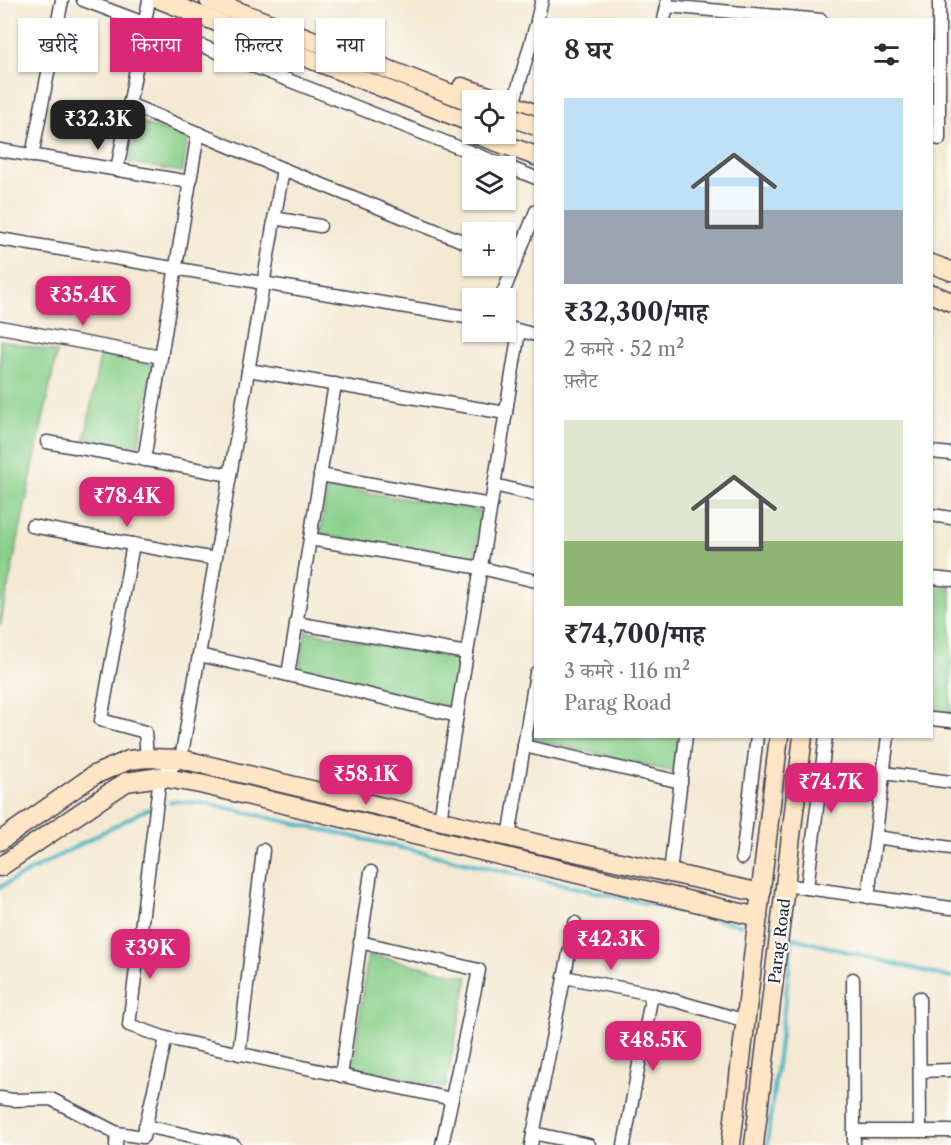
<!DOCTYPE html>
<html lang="hi">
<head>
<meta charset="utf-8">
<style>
  :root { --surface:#fff; --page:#f2f2f3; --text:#2b2b33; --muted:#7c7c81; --accent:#db2777 }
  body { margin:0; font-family:"Libre Caslon Text","Noto Serif Devanagari",serif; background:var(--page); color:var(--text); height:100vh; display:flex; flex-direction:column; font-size:22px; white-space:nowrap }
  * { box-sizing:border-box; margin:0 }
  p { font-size:20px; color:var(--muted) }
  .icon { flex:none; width:33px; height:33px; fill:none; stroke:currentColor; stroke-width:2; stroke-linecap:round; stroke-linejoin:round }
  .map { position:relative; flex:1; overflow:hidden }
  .details { position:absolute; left:534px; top:18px; width:399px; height:720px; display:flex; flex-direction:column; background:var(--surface); border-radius:0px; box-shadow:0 2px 4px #0004 }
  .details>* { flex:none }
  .top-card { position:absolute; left:18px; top:18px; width:426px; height:54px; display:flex; gap:12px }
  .buttons { position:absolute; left:462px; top:90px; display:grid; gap:12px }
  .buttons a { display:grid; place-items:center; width:54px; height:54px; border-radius:0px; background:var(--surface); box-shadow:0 2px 4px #0004; font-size:30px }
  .price { position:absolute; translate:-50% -51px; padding:0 14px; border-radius:12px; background:var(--accent); color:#fff; font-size:20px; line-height:39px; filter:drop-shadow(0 2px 3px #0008) }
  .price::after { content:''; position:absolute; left:50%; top:36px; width:18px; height:14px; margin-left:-9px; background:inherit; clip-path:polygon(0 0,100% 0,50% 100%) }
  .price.selected { background:#222; color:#fff }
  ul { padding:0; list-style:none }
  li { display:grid; align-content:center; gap:12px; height:318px; padding:0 30px }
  li span { display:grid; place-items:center; height:186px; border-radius:0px; color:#555 }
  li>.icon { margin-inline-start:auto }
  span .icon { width:108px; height:108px; fill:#fffc; stroke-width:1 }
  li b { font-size:26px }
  h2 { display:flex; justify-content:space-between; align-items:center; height:72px; padding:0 30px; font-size:26px }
  .pill { padding:0 21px; border-radius:0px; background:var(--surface); box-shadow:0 2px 4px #0004; font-size:21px; line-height:54px }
  .pill.selected { background:var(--accent); color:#fff }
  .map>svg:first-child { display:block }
  .green { fill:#88cf8a; stroke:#557862; stroke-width:1.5 }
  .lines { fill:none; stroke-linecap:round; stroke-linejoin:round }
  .stream { stroke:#48b5c4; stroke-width:4 }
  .street-casing { stroke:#424052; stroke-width:15 }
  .secondary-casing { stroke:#424052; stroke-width:21 }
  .street { stroke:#fff; stroke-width:12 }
  .secondary { stroke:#fde5c5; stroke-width:18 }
  .secondary-bridge-casing { stroke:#424052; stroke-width:21; stroke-linecap:butt }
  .secondary-bridge { stroke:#fde5c5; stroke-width:18 }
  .labels { text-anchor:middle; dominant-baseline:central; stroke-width:4.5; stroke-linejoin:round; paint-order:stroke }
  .street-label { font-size:16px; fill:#22223b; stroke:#fdfcf7 }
</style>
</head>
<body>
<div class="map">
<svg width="951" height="1145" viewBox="0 0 951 1145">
  <rect width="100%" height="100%" fill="#fdfcf7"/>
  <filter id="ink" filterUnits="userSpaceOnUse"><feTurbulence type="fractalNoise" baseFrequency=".0167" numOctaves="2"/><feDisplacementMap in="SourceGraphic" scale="12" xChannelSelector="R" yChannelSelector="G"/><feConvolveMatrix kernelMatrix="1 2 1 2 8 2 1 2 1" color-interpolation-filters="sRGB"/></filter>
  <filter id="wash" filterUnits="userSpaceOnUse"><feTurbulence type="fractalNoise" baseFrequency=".008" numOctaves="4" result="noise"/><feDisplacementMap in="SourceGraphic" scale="24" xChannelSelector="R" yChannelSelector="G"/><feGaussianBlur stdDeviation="1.35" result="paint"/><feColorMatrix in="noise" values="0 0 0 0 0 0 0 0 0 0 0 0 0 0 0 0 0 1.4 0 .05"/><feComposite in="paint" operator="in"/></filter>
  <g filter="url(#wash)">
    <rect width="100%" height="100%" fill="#f4e9d3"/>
    <g class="green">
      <polygon points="137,121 188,140 182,172 129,163"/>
      <polygon points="0,340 57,352 0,626"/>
      <polygon points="100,355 153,364 138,449 85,440"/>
      <polygon points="327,486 481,511 474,559 320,535"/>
      <polygon points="932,586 951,588 951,714 932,711"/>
      <polygon points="306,631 460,660 451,708 299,670"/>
      <polygon points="535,718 536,736 679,737 675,772 532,739"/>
      <polygon points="368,954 468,977 445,1088 353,1067"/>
    </g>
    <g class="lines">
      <g class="stream">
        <polyline points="170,802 174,801 209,804 741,925"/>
        <polyline points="0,887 141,812 149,809"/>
        <polyline points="767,1145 793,938 951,978"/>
      </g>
    </g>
  </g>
  <g filter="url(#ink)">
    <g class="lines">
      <defs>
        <g id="street">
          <polyline points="83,0 144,23 536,178"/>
          <polyline points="667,0 667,6 821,20"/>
          <polyline points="939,0 939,139"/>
          <polyline points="537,20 542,0"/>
          <polyline points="664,20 667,6"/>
          <polyline points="129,104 283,169 472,245"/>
          <polyline points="510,109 513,105 536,25"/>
          <polyline points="0,150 190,182"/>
          <polyline points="32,156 62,0"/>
          <polyline points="117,170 149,0"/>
          <polyline points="274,218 320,226"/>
          <polyline points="0,239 472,318"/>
          <polyline points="501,298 536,211"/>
          <polyline points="0,327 161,357"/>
          <polyline points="506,327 536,335"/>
          <polyline points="248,370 506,413"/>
          <polyline points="47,442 230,475"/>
          <polyline points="932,452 951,454"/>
          <polyline points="144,460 198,133"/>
          <polyline points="320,475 491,505"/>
          <polyline points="494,485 536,495"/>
          <polyline points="932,515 951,518"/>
          <polyline points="32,526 215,559"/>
          <polyline points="310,539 481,568 536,581"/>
          <polyline points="133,544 101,720 145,732 147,758"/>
          <polyline points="932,578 951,580"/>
          <polyline points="296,623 467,653"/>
          <polyline points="199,655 288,675 457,716"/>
          <polyline points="288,675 335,384"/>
          <polyline points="932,719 951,721"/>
          <polyline points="524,746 681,782"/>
          <polyline points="884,773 951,782"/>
          <polyline points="440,820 519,331"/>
          <polyline points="509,837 536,673"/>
          <polyline points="876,837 951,848"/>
          <polyline points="742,858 757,736"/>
          <polyline points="670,873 686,736"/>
          <polyline points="785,885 951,908"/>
          <polyline points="807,888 826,736"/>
          <polyline points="868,897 888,736"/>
          <polyline points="360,942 479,970 442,1145"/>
          <polyline points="564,977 652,994 746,1021"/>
          <polyline points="853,979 854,1145"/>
          <polyline points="919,998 920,1131"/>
          <polyline points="166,1038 452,1099"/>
          <polyline points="239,1054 263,850"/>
          <polyline points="920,1071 951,1070"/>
          <polyline points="341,1076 371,872"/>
          <polyline points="0,1098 13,1100 51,1099 117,1133"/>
          <polyline points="145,1126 234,1145"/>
          <polyline points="854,1131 951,1131"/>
          <polyline points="533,1133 589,1145"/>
          <polyline points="116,1145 117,1133 143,1137 166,1038 129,1025 160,777 181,759 283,169"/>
          <polyline points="531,1145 575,923"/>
          <polyline points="624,1145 652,994"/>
        </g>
        <g id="secondary">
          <polyline points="161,0 472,123"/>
          <polyline points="209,0 472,102"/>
          <polyline points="462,87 500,100"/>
          <polyline points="506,102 536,114"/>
          <polyline points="475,134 536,156"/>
          <polyline points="932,264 951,271"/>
          <polyline points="932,294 951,302"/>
          <polyline points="0,841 94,775 129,760 147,758 181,759 543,845 761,893"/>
          <polyline points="0,867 126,782 160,777 200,784 758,917"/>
          <polyline points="731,1145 779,736"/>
          <polyline points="754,1145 803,736"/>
        </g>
      </defs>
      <use href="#street" class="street-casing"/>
      <use href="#secondary" class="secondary-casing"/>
      <use href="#street" class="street"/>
      <use href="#secondary" class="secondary"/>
      <defs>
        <polyline id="secondary-bridge" points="506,115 536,126"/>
      </defs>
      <use href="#secondary-bridge" class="secondary-bridge-casing"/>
      <use href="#secondary-bridge" class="secondary-bridge"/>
    </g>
  </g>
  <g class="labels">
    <g class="street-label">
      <text transform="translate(779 941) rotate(-83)">Parag Road</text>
    </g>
  </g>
</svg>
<div class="buttons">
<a><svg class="icon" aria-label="locate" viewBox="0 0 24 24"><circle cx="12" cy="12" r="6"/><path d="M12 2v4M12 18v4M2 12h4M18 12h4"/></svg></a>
<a><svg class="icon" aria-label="layers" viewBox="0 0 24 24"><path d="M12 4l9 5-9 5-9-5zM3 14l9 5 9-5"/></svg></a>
<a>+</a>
<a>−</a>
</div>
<b class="price selected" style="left:98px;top:151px">₹32.3K</b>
<b class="price" style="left:83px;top:327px">₹35.4K</b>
<b class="price" style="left:127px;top:528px">₹78.4K</b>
<b class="price" style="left:366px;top:806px">₹58.1K</b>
<b class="price" style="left:831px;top:814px">₹74.7K</b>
<b class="price" style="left:611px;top:971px">₹42.3K</b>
<b class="price" style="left:150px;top:980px">₹39K</b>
<b class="price" style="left:653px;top:1072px">₹48.5K</b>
<div class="top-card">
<a class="pill">खरीदें</a>
<a class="pill selected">किराया</a>
<a class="pill">फ़िल्टर</a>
<a class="pill">नया</a>
</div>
<section class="details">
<h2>8 घर<svg class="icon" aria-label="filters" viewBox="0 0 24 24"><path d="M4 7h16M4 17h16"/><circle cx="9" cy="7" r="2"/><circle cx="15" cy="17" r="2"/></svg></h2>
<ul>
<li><span style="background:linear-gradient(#bfe0f5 60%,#9aa5b1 0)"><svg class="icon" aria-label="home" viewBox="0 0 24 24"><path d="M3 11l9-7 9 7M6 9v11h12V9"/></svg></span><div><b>₹32,300/माह</b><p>2 कमरे · 52 m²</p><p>फ़्लैट</p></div></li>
<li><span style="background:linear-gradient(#dfe7d0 65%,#8fb573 0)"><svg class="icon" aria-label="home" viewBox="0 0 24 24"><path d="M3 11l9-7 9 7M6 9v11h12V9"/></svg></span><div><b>₹74,700/माह</b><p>3 कमरे · 116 m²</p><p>Parag Road</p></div></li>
</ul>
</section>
</div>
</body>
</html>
